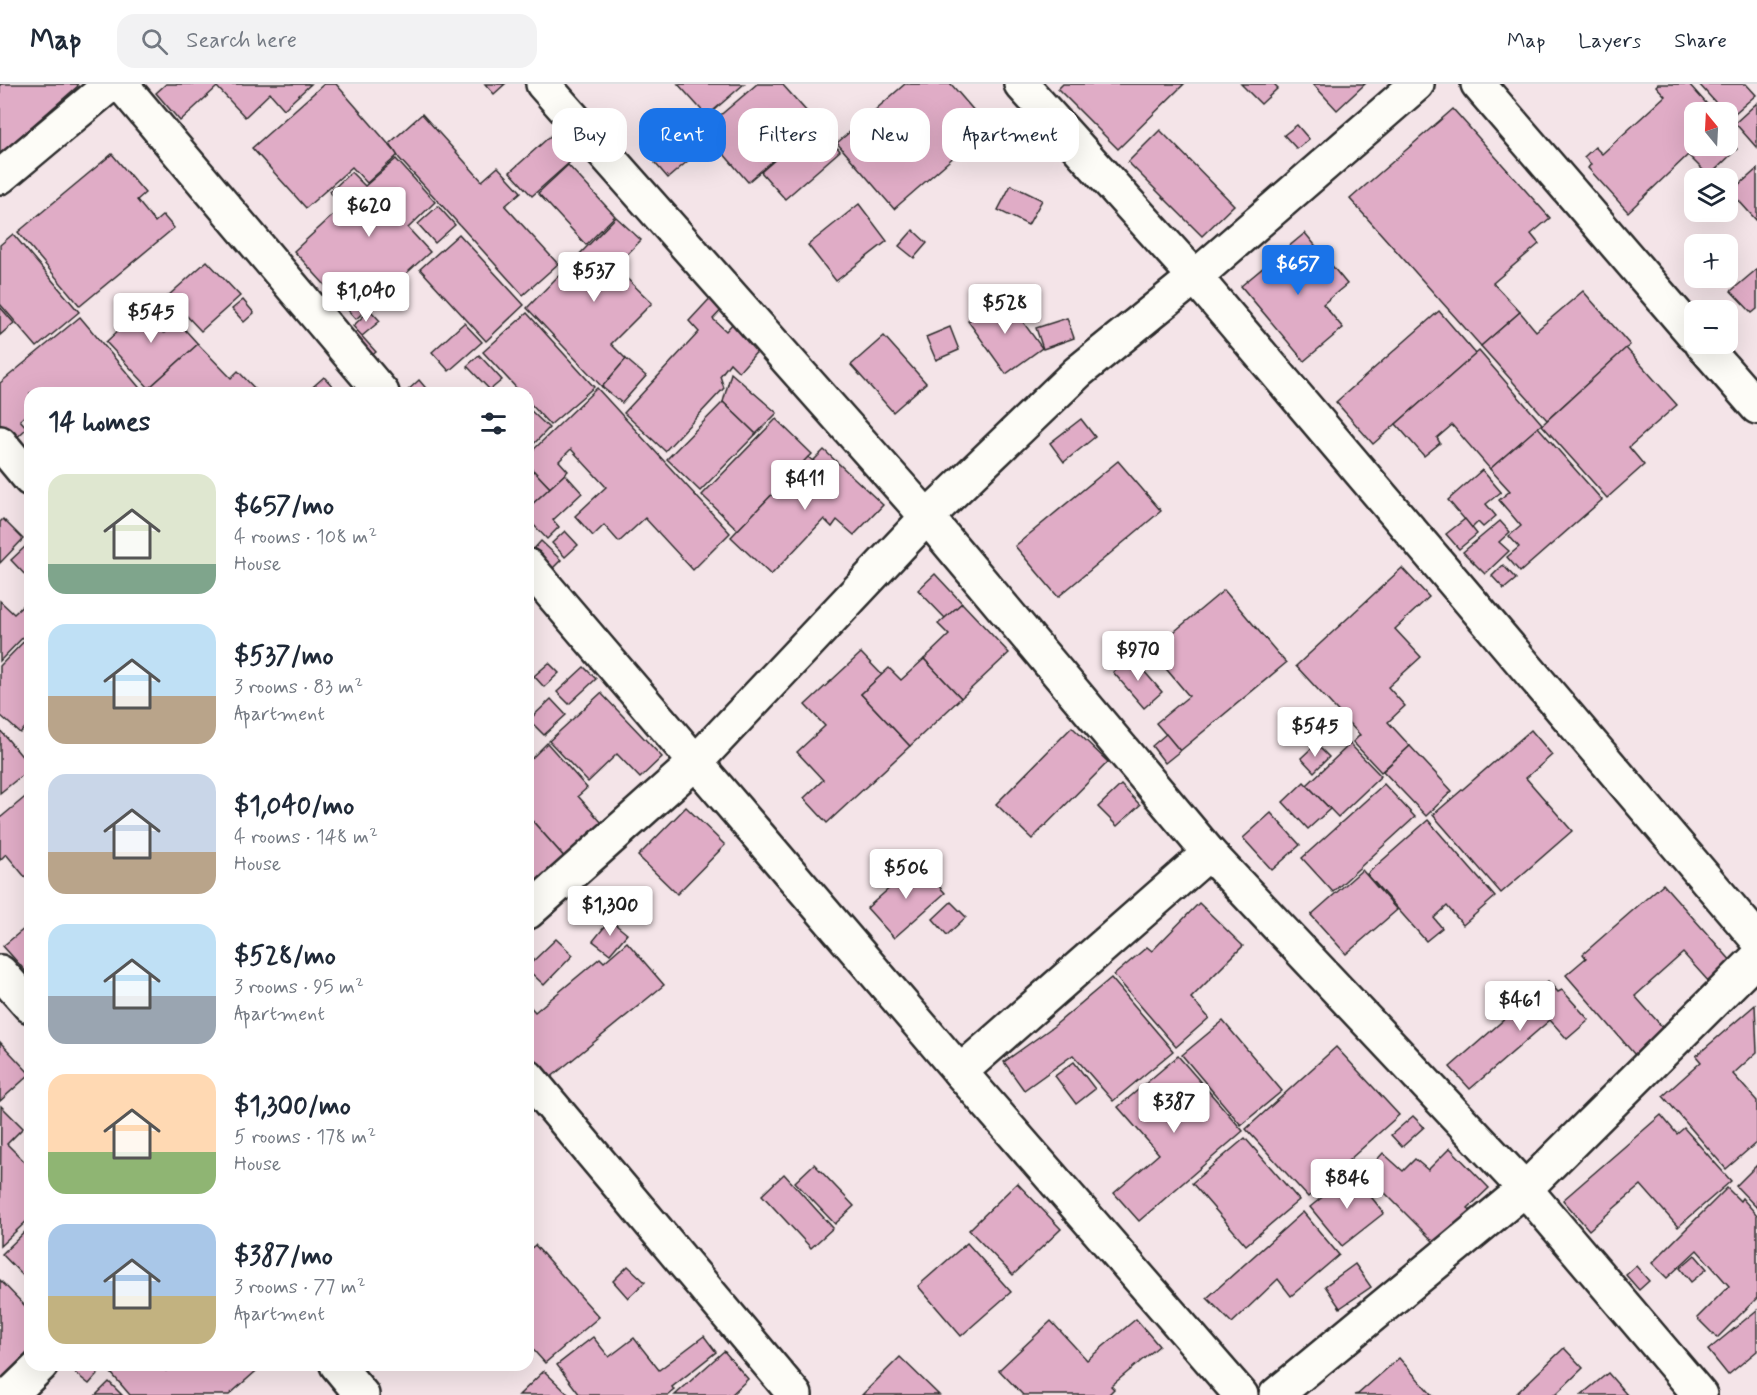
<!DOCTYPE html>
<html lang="en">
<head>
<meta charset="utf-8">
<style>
  :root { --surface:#fff; --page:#f2f2f3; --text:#1f2937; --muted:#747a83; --line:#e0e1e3; --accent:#1a73e8 }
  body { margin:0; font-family:Mynerve,sans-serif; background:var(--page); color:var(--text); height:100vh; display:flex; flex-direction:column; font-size:22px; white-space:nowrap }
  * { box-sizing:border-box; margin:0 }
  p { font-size:20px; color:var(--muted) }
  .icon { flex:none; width:33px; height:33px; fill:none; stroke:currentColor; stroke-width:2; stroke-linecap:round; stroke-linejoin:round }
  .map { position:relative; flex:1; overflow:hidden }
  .sheet { position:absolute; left:24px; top:303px; width:510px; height:984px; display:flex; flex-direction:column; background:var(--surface); border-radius:18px; box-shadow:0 6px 24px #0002 }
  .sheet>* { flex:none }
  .banner { position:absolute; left:552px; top:24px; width:570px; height:54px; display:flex; gap:12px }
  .needle { width:39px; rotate:342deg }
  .controls { position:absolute; left:1684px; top:18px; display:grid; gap:12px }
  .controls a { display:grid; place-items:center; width:54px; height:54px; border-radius:12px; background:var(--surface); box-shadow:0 6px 24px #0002; font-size:30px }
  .price { position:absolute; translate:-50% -51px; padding:0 14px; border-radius:6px; background:#fff; color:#222; font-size:20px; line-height:39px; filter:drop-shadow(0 2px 3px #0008) }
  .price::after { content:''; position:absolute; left:50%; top:36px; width:18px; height:14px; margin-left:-9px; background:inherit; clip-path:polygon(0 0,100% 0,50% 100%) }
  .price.selected { background:var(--accent); color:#fff }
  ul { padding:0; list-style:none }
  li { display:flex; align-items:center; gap:18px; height:150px; padding:0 24px }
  li span { display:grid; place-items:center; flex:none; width:168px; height:120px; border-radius:18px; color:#555 }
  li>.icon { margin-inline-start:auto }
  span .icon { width:72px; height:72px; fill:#fffc; stroke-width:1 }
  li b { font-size:26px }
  h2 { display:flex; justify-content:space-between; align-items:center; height:72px; padding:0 24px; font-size:26px }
  .chip { padding:0 21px; border-radius:18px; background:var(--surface); box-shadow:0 6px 24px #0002; font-size:21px; line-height:54px }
  .chip.selected { background:var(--accent); color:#fff }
  header { display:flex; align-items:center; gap:36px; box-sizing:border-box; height:84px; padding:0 30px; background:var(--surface); border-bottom:2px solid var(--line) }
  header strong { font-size:28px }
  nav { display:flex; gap:33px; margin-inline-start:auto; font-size:21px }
  .search { width:420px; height:54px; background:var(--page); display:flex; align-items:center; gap:15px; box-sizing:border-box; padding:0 21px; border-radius:18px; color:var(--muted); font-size:22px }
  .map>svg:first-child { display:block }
  .building { fill:#e0acc6; stroke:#2b2b2b; stroke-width:1.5 }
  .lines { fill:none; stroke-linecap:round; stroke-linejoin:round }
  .street-casing { stroke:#2b2b2b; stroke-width:38 }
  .street { stroke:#fdfcf7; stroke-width:33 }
</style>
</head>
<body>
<header>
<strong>Map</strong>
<div class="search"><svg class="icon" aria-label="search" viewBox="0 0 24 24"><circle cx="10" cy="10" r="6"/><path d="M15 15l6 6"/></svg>Search here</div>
<nav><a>Map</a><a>Layers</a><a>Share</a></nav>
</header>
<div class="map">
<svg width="1757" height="1311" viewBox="0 0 1757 1311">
  <rect width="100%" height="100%" fill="#f4e4e8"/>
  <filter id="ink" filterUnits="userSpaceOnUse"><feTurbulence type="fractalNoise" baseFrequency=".0167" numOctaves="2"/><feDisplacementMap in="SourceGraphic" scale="12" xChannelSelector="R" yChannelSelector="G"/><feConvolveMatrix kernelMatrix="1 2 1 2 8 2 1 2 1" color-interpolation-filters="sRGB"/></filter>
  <g filter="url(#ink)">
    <g class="building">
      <polygon points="0,0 77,0 78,2 0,70"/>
      <polygon points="166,0 311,0 284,25 270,9 245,33 217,3 180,37 156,9"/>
      <polygon points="324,0 336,0 398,71 367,99 352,83 306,124 252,64"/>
      <polygon points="485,0 505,0 494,10"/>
      <polygon points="678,0 744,0 707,32"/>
      <polygon points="757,0 782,0 817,39 748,98 703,46"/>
      <polygon points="905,0 951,0 988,43 894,125 837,59"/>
      <polygon points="1063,0 1184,0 1118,65 1058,5"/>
      <polygon points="1241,0 1274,0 1278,4 1261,20"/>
      <polygon points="1313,0 1365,0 1337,26"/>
      <polygon points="1658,0 1689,0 1714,28 1695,28 1695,62 1728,62 1728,55 1737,65 1709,92 1688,71 1628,128 1588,84 1591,80 1584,73 1595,63 1602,70 1665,12 1656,2"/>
      <polygon points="1699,0 1746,0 1756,11 1729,34 1728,28 1724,28"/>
      <polygon points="1757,19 1757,64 1735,39"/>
      <polygon points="1453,25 1550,134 1531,150 1539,160 1493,199 1520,228 1481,262 1350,115"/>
      <polygon points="422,30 482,97 498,83 521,108 505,122 558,180 523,211 399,74 390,59"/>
      <polygon points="817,39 840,67 785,115 761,88"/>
      <polygon points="1297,41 1309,55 1297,65 1284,51"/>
      <polygon points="1160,46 1234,121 1202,152 1128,78"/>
      <polygon points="556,47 578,71 532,112 510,88"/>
      <polygon points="683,55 696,70 668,94 655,79"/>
      <polygon points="112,70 145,109 137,116 155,138 163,131 174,144 80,222 18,148"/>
      <polygon points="396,75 435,118 408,144 430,168 356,235 294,167 343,122 330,108 351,88 365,102"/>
      <polygon points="568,81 615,132 586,161 538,109"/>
      <polygon points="1757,85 1757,137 1731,108"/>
      <polygon points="1011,101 1042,116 1028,141 998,126"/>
      <polygon points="859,120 887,157 836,197 808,161"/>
      <polygon points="438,122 455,141 435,159 418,140"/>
      <polygon points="616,133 641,156 615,183 652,219 611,260 626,275 602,303 527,224"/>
      <polygon points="913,146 927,159 914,174 899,162"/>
      <polygon points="1305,149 1347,200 1323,220 1343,244 1304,277 1241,202"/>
      <polygon points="13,150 79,228 37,263 0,220 0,161"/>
      <polygon points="459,150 524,221 486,257 420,185"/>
      <polygon points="207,177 240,212 201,247 168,212"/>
      <polygon points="1757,185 1757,225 1752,229 1731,207"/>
      <polygon points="1583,207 1630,261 1547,336 1481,262 1520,228 1536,247"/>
      <polygon points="715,209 727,220 713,235 726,247 733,239 760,264 739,288 730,279 720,292 724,304 665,367 624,329 699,248 689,237"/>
      <polygon points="1004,212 1042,264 1006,290 968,237"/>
      <polygon points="151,216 171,237 161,245 164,249 177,237 198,260 149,304 106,258"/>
      <polygon points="243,216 254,229 244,238 232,225"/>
      <polygon points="0,223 14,239 0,251"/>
      <polygon points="370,226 380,237 362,252 353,242"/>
      <polygon points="1439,227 1476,270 1373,360 1336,318"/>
      <polygon points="527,229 594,303 550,341 528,317 528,309 521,309 483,268"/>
      <polygon points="80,233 144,309 30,309 30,327 20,336 27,344 10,360 0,348 0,299"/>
      <polygon points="1067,234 1074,254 1043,265 1036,244"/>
      <polygon points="464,239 482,258 449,287 432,268"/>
      <polygon points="950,243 959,266 936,276 926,253"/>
      <polygon points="357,247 376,268 361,281 343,260"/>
      <polygon points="884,252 926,299 893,328 851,281"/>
      <polygon points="198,260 231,294 238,287 259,309 150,309 149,304"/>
      <polygon points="1626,264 1677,321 1629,363 1644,381 1607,414 1542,341"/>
      <polygon points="1479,267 1542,340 1490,385 1452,341 1437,354 1440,359 1424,372 1396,340"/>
      <polygon points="479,271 502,296 490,306 467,282"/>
      <polygon points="626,275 646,292 622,319 602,303"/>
      <polygon points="731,289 777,329 756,350 723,318"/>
      <polygon points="324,293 339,309 306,309"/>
      <polygon points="419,296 430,309 407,309 406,308"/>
      <polygon points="597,304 730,449 693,486 645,434 619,458 604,441 593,452 575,432 606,403 571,365 559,377 568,387 550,404 528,381 528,371"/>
      <polygon points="723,318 756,350 700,407 667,375"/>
      <polygon points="528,324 549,344 528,366"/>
      <polygon points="776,335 812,370 738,446 702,411"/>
      <polygon points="1081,335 1095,353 1064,378 1050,359"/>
      <polygon points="1538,343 1602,416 1520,488 1507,473 1519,463 1509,452 1521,442 1499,416 1510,407 1490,385"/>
      <polygon points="824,366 883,421 854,451 837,436 832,443 824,435 771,491 731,453 808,373 813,377"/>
      <polygon points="1118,377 1161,427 1058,513 1015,462"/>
      <polygon points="1482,386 1501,408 1486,420 1496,432 1483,443 1478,438 1472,444 1448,416"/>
      <polygon points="534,387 550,404 528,424 528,392"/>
      <polygon points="565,390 582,409 553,436 559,443 547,455 528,435 528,424"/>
      <polygon points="3,435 23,455 0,479 0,438"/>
      <polygon points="1465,435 1477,450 1459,465 1446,450"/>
      <polygon points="1500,437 1510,448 1499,458 1509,467 1485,490 1463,468"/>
      <polygon points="565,447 578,461 565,473 552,459"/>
      <polygon points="541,457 561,476 551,486 532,467"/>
      <polygon points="27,461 30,464 29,495 11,476"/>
      <polygon points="1503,481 1516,495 1504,505 1492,492"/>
      <polygon points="1402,484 1429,513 1395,545 1421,573 1388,603 1405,622 1388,638 1410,662 1381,688 1353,658 1360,651 1296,582"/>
      <polygon points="935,490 962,519 945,534 918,506"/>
      <polygon points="1224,506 1286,579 1180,667 1156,639 1189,612 1151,567"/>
      <polygon points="30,515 30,546 0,577 0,517 14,530"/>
      <polygon points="962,519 1009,569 961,614 924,575 949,551 938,540"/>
      <polygon points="30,551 30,639 20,649 0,631 0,582"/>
      <polygon points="861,569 882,591 861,610 910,662 827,739 804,714 823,696 797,668 825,642 805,621"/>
      <polygon points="1131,572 1162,608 1144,624 1113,588"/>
      <polygon points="924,575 961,614 910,662 861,610 889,584 901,596"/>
      <polygon points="549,579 559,589 544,603 534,592"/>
      <polygon points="584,583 596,595 569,620 557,608"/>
      <polygon points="601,609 662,673 640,694 617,670 588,698 549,657"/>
      <polygon points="551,615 566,631 544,651 529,636"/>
      <polygon points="1072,643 1108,678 1032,755 996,720"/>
      <polygon points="0,646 30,682 30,685 0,709"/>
      <polygon points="1531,646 1552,671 1526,694 1572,747 1501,809 1433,731"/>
      <polygon points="1166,650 1180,667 1165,679 1152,662"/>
      <polygon points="547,659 587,704 578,712 602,739 566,775 528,732 528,678"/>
      <polygon points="1316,660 1329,673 1314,688 1301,674"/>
      <polygon points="1350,660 1381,692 1338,733 1307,701"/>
      <polygon points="1410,662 1452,707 1426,732 1383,687"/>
      <polygon points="1304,698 1330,725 1308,745 1283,718"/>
      <polygon points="1384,700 1415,733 1333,808 1302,774"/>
      <polygon points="1121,701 1140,721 1117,742 1098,723"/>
      <polygon points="30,709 30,799 6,770 0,776 0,734"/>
      <polygon points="686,723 725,761 677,810 638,772"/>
      <polygon points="1271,729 1300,761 1272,786 1243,754"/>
      <polygon points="528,732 566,775 528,808"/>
      <polygon points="1428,736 1495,813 1463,841 1447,822 1434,834 1442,844 1426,857 1367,790"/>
      <polygon points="918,779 945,809 894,854 867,824"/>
      <polygon points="1362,786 1397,826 1346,870 1311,831"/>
      <polygon points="1663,800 1733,879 1710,899 1683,869 1635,912 1665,946 1635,971 1566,891 1586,874 1583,870"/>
      <polygon points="951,818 966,833 947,851 933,835"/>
      <polygon points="1199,819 1243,862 1191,914 1209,934 1176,963 1114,891 1147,863 1152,867"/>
      <polygon points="610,836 627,850 610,870 593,857"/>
      <polygon points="30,840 30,888 28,890 3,862"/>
      <polygon points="556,855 573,871 544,901 528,886 528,882"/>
      <polygon points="627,858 664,901 550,994 528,967 528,920 535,928 600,874 604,878"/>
      <polygon points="1111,894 1173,967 1113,1017 1073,971 1024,1006 1004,978 1054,942"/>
      <polygon points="1548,897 1558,908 1562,906 1589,936 1567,955 1550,936 1470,1005 1450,983"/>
      <polygon points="1755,921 1757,968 1733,990 1757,1017 1757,1058 1726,1085 1663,1012 1701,978 1696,972"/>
      <polygon points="1223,937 1282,1007 1241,1041 1182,971"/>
      <polygon points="0,958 30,990 0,1017"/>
      <polygon points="1336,963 1399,1031 1308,1113 1246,1045"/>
      <polygon points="1178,972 1243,1047 1139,1137 1114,1109 1159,1070 1118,1023"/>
      <polygon points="1074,978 1095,1005 1076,1020 1055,992"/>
      <polygon points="1,1022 23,1044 7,1060 30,1083 30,1134 0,1162"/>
      <polygon points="1661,1031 1677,1050 1684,1044 1731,1097 1678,1143 1641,1101 1589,1146 1563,1116"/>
      <polygon points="1413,1032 1424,1043 1402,1063 1391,1051"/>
      <polygon points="1245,1054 1299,1116 1246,1161 1192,1099"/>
      <polygon points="1450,1064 1489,1104 1468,1124 1474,1129 1439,1163 1365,1089 1383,1069 1403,1087 1415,1075 1428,1086"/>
      <polygon points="814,1080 854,1122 835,1140 795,1098"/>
      <polygon points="1757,1081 1757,1124 1736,1102"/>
      <polygon points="1352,1089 1384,1129 1342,1162 1310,1123"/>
      <polygon points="784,1090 833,1144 811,1164 762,1111"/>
      <polygon points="1017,1099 1061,1145 1013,1191 969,1146"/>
      <polygon points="1727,1104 1740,1117 1742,1114 1757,1131 1757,1214 1717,1254 1697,1234 1729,1202 1697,1166 1667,1194 1652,1179"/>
      <polygon points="1303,1128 1339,1171 1291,1212 1278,1195 1232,1239 1207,1214"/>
      <polygon points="30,1143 30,1199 2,1170"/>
      <polygon points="967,1159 1011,1208 961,1252 918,1202"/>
      <polygon points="535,1161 599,1233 545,1279 528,1260 528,1167"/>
      <polygon points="1695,1171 1707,1185 1691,1198 1680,1184"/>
      <polygon points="1355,1180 1371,1203 1340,1224 1325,1202"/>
      <polygon points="628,1182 645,1198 628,1214 613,1197"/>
      <polygon points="1636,1182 1649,1197 1639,1206 1626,1191"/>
      <polygon points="0,1196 30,1227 30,1278 5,1301 0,1296"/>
      <polygon points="1757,1226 1757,1267 1728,1291 1708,1266"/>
      <polygon points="1136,1235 1159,1262 1111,1302 1114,1305 1108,1311 1023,1311 999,1286 1051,1237 1087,1276"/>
      <polygon points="704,1252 716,1268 672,1303 674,1306 668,1311 580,1311 557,1281 593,1253 609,1273 634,1254 659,1286"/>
      <polygon points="1564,1264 1583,1284 1555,1311 1515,1311"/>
      <polygon points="724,1267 748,1295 731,1311 675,1311"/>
      <polygon points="900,1273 939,1311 862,1311"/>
      <polygon points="1399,1274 1432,1311 1354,1311 1358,1310"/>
      <polygon points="74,1281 99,1281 103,1284 89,1300 70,1285"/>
      <polygon points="108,1281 161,1281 166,1287 172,1281 263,1281 229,1311 130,1311 106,1283"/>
      <polygon points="544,1287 569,1311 519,1311"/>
      <polygon points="1608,1289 1627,1311 1581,1311"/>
      <polygon points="109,1298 122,1311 96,1311"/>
    </g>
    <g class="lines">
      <defs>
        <g id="street">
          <polyline points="121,0 382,309"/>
          <polyline points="543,0 927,433 1209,769 1525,1105 1700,1311"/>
          <polyline points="1021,0 1195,193 1757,855"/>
          <polyline points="1478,0 1695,252"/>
          <polyline points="0,93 111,0"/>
          <polyline points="1702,260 1757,323"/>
          <polyline points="0,359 30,395"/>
          <polyline points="528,482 960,988 1241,1311"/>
          <polyline points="528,828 695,679 927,433 1078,288 1195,193 1417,0"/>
          <polyline points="0,888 30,922"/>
          <polyline points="960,988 1209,769"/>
          <polyline points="528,993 795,1311"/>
          <polyline points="337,1281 362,1311"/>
          <polyline points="10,1311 41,1281"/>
          <polyline points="1276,1311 1525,1105 1757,874"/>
        </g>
      </defs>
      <use href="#street" class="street-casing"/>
      <use href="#street" class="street"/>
    </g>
  </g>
</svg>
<div class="controls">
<a><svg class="needle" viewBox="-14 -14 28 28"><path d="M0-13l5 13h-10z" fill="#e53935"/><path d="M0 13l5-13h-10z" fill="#747a83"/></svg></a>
<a><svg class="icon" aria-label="layers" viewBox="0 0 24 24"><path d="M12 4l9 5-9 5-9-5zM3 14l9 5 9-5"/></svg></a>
<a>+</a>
<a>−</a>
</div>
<b class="price" style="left:369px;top:154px">$620</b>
<b class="price selected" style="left:1298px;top:212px">$657</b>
<b class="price" style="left:594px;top:219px">$537</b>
<b class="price" style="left:366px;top:239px">$1,040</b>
<b class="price" style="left:1005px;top:251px">$528</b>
<b class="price" style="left:151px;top:260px">$545</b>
<b class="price" style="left:805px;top:427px">$411</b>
<b class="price" style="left:1138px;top:598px">$970</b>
<b class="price" style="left:1315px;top:674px">$545</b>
<b class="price" style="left:906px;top:816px">$506</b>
<b class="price" style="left:610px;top:853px">$1,300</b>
<b class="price" style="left:1520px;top:948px">$461</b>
<b class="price" style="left:1174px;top:1050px">$387</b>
<b class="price" style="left:1347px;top:1126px">$846</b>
<div class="banner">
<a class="chip">Buy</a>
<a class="chip selected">Rent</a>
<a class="chip">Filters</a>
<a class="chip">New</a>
<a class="chip">Apartment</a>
</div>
<section class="sheet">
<h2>14 homes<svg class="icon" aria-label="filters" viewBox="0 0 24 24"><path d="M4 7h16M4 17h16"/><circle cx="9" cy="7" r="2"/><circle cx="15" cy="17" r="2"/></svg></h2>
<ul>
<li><span style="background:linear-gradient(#dfe7d0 75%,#7fa58c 0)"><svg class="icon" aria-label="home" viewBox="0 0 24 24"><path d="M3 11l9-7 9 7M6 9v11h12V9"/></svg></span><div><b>$657/mo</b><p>4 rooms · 108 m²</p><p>House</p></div></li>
<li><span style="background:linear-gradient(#bfe0f5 60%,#b9a48a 0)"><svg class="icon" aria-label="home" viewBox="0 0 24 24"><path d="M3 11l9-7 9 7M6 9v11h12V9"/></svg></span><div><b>$537/mo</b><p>3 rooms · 83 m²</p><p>Apartment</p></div></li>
<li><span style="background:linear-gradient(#c9d6e8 65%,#b9a48a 0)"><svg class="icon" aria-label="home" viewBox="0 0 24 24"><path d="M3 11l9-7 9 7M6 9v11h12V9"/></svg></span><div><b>$1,040/mo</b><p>4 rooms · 148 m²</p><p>House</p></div></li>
<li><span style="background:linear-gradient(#bfe0f5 60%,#9aa5b1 0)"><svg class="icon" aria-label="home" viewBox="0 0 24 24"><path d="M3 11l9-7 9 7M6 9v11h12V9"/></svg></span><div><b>$528/mo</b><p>3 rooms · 95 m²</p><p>Apartment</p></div></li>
<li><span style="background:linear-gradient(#ffd9b3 65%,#8fb573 0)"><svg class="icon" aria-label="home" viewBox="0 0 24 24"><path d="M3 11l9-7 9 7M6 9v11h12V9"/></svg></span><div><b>$1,300/mo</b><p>5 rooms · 178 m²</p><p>House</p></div></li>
<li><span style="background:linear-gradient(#a9c7e8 60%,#c2b280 0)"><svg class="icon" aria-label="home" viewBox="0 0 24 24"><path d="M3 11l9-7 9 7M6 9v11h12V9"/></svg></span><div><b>$387/mo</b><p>3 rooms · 77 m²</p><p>Apartment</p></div></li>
</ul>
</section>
</div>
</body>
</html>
